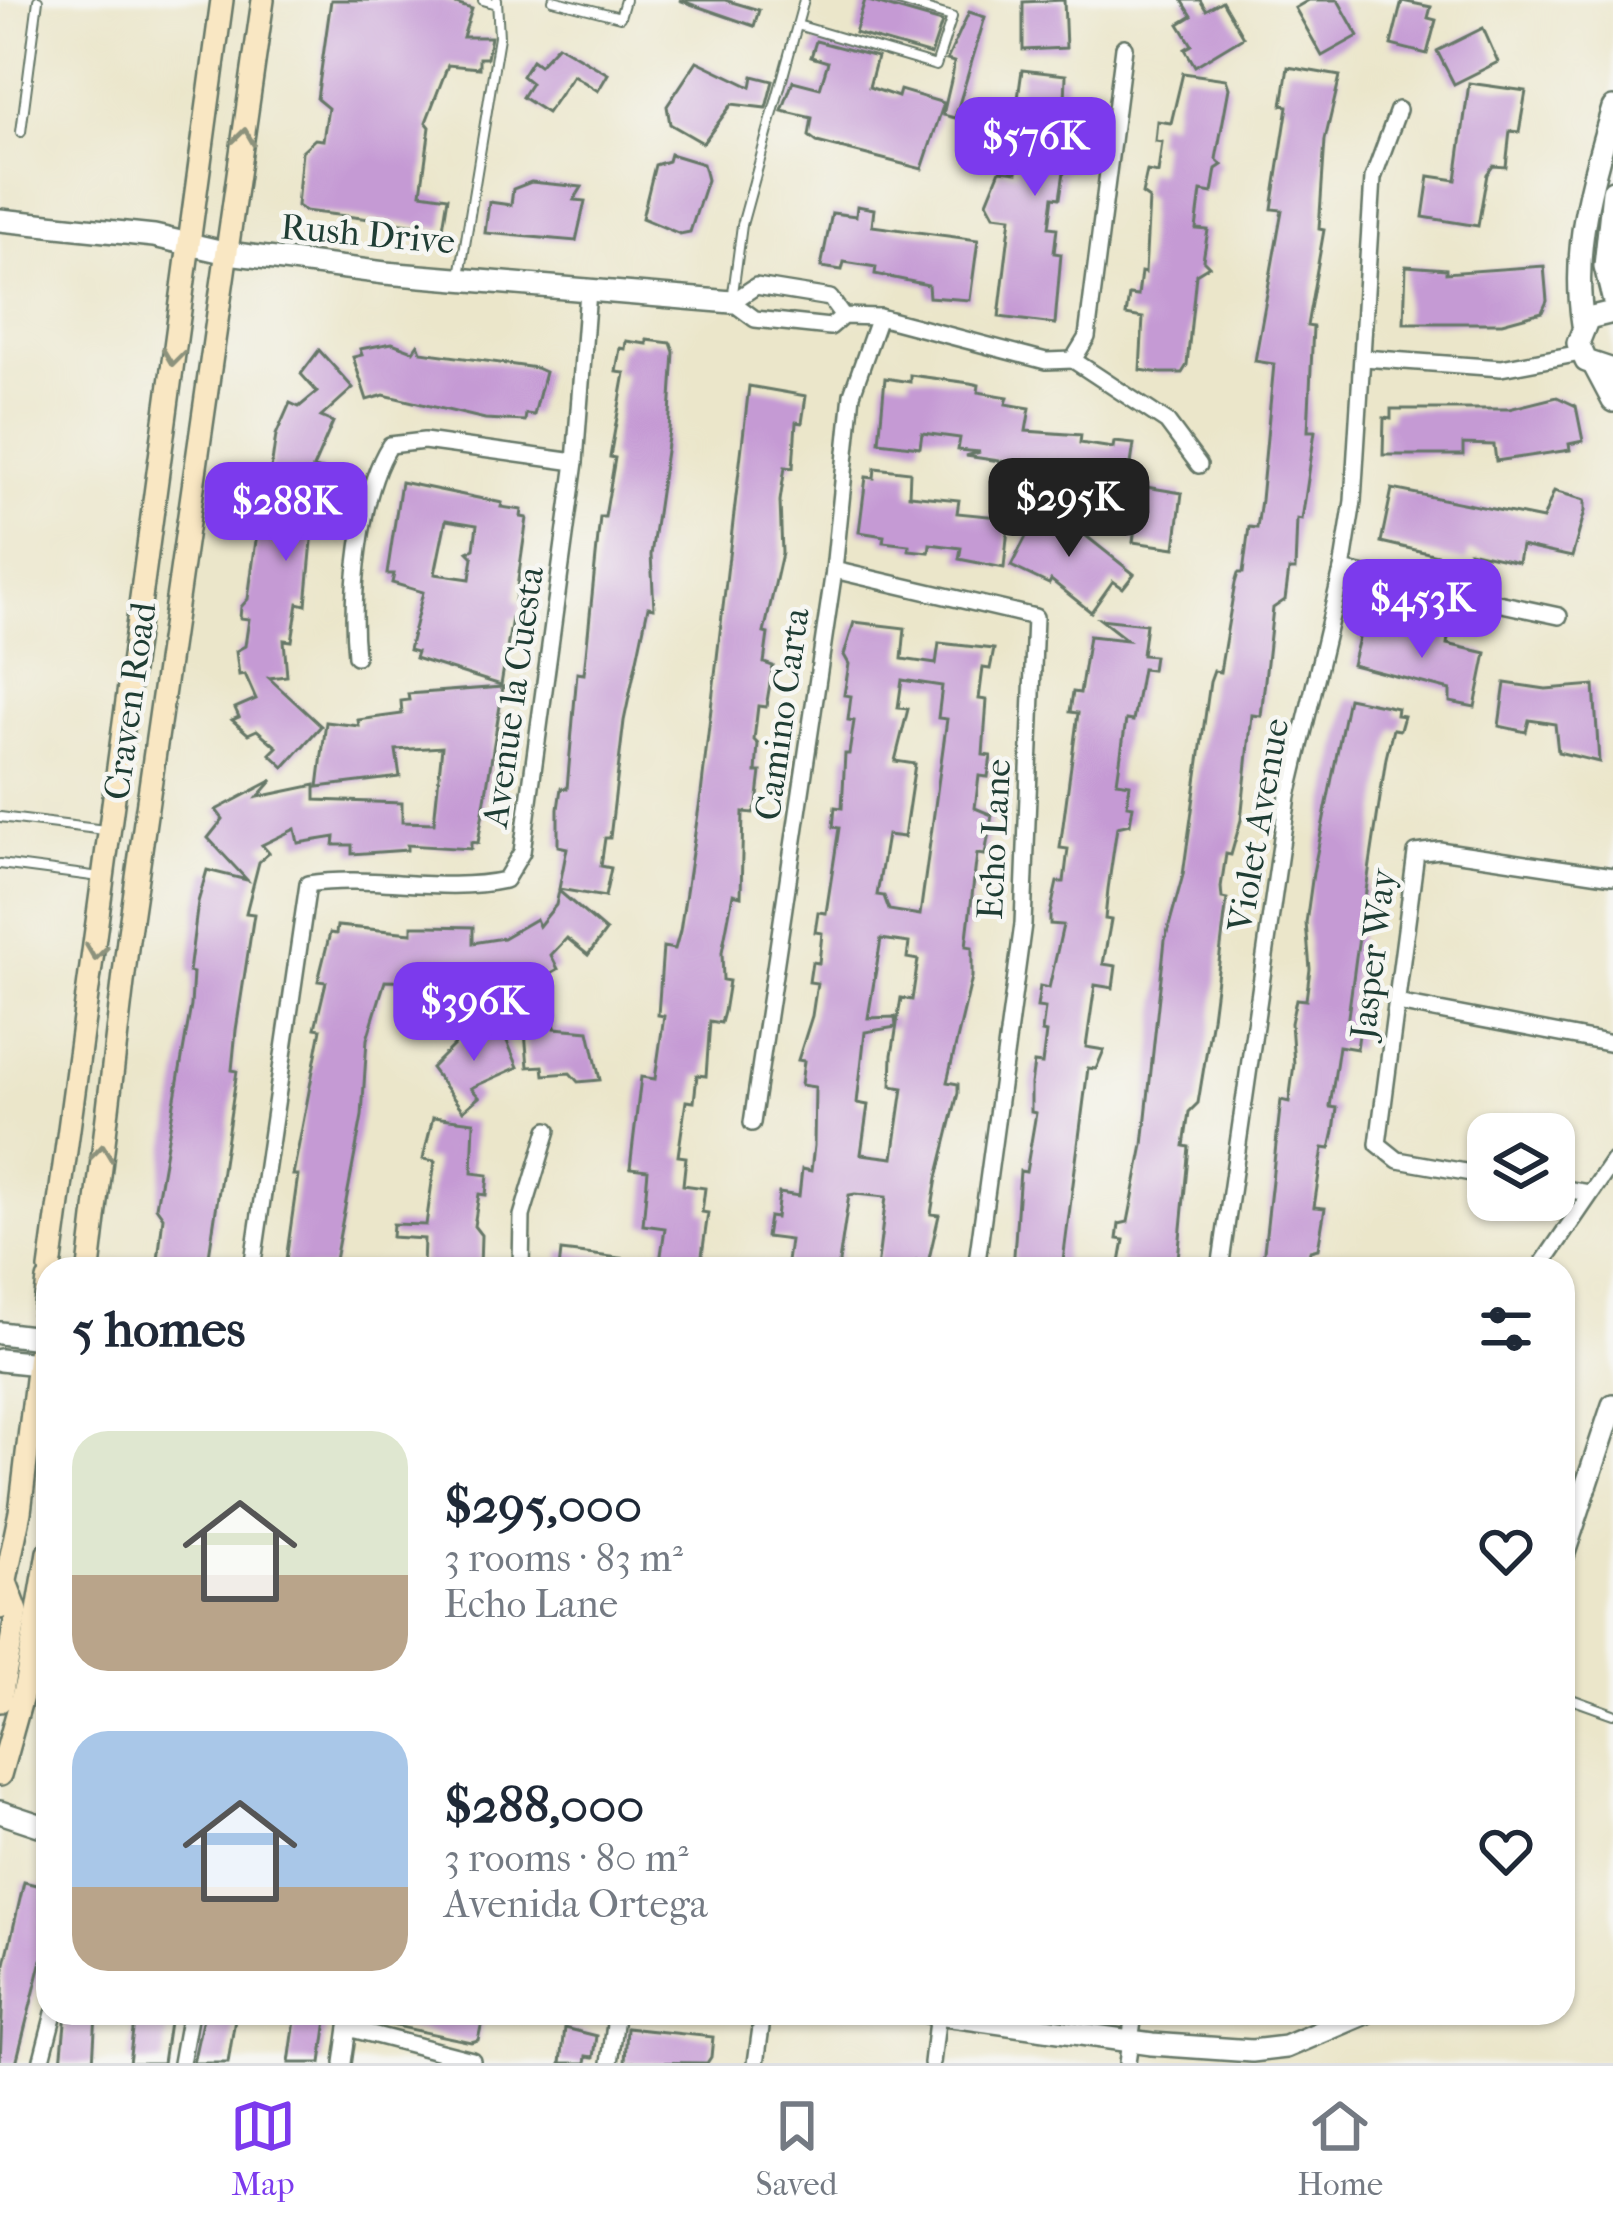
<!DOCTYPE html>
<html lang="en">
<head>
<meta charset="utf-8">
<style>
  :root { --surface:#fff; --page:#f6f6f7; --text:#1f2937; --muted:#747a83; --line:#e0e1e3; --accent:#7c3aed }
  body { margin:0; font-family:"IM FELL French Canon",serif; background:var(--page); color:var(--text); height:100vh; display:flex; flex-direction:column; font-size:45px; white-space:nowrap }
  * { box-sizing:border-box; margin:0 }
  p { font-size:39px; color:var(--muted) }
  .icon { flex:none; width:66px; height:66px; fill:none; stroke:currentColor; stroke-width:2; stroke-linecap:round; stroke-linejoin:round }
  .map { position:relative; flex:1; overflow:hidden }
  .side { position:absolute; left:36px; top:1257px; width:1539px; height:768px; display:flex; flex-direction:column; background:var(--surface); border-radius:36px; box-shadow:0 3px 9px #0004 }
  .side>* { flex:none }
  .fabs { position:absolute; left:1467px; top:1113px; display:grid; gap:24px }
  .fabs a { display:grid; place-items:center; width:108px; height:108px; border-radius:24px; background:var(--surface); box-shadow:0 3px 9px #0004; font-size:60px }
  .price { position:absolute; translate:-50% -102px; padding:0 27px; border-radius:24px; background:var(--accent); color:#fff; font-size:39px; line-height:78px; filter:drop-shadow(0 3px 6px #0008) }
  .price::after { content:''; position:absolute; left:50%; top:72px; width:36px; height:27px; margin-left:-18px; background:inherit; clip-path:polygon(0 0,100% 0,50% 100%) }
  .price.current { background:#222; color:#fff }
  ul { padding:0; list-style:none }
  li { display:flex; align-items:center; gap:36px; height:300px; padding:0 36px }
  li span { display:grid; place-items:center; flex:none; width:336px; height:240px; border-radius:36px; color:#555 }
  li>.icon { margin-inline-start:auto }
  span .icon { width:144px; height:144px; fill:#fffc; stroke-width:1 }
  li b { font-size:51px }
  h2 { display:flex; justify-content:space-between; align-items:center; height:144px; padding:0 36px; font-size:51px }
  .tabs { display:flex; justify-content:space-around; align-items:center; height:168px; border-top:3px solid var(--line); background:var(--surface); font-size:33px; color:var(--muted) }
  .tabs a { display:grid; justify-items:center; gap:6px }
  .tabs .current { color:var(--accent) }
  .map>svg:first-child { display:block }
  .building { fill:#c59ad4; fill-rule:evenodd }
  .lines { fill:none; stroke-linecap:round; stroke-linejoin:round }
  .service-casing { stroke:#667868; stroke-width:12 }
  .minor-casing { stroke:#667868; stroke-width:20 }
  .tertiary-casing { stroke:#667868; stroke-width:26 }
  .secondary-casing { stroke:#667868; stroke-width:26 }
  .service { stroke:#fff; stroke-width:8 }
  .minor { stroke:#fff; stroke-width:15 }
  .tertiary { stroke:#fff; stroke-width:21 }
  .secondary { stroke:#f9e7c3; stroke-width:21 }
  .oneway { stroke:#8c927c }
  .labels { text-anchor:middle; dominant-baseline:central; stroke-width:9; stroke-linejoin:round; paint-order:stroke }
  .street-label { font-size:36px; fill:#1f3d34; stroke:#f6f6f2 }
</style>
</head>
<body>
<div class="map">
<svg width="1613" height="2063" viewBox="0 0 1613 2063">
  <rect width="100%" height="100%" fill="#f6f6f2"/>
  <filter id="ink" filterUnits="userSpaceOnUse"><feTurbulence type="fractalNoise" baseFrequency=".00833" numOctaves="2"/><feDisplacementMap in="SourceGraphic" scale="24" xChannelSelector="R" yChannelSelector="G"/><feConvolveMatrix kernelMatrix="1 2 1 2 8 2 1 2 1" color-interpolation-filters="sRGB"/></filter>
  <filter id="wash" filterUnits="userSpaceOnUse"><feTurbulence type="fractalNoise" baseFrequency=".004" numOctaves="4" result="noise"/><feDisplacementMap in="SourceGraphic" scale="48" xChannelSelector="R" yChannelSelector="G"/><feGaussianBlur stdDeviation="2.7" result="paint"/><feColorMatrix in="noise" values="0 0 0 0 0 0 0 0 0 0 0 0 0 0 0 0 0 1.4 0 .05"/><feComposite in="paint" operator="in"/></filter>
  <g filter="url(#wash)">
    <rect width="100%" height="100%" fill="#ebe6ca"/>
    <g id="blocks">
      <g class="building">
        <polygon points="331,0 443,0 472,9 463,37 491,37 487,58 479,58 479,68 448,65 426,122 430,127 421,193 448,197 443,228 305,211 297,206 302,151 315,139 323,140 328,108 317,99"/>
        <polygon points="679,0 725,0 759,10 754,26"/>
        <polygon points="865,0 942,22 931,55 855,33"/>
        <polygon points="1064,0 1066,48 1023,50 1023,2"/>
        <polygon points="1182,0 1200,0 1206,10 1222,1 1243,37 1195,66 1185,49 1192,45 1179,24 1192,16"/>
        <polygon points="1309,0 1338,0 1358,36 1322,56 1295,8"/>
        <polygon points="1402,1 1431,7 1428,18 1436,20 1427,54 1391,45"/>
        <polygon points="969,12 985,17 955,118 943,115 953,72 954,62 947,60"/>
        <polygon points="1483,28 1498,62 1454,84 1437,51"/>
        <polygon points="816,41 877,57 869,87 898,97 900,90 944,103 922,169 817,142 809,136 812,118 782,111 793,81 820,88 828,62 811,57"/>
        <polygon points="558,45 608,74 598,91 573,75 547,113 522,97 531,83 522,76 532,60 539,65"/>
        <polygon points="697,61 751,87 753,76 773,81 766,108 732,104 703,143 670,124 667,106"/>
        <polygon points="1288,67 1340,76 1325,140 1319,229 1324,230 1307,326 1313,327 1308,431 1315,431 1302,520 1297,519 1295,570 1289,570 1285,600 1273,608 1261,716 1252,715 1241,820 1231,855 1226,854 1221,887 1222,898 1227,899 1212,1018 1198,1103 1189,1112 1184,1146 1189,1147 1177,1269 1160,1269 1120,1263 1124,1240 1117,1239 1119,1224 1128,1222 1143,1145 1165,940 1183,875 1210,682 1214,671 1220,672 1235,583 1238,573 1243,573 1249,527 1257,528 1261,500 1274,364 1255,361 1282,210 1272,209 1288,106 1282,105"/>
        <polygon points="1022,70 1066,75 1064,128 1077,129 1073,169 1064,172 1060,198 1053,197 1049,227 1057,228 1054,253 1061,254 1055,324 999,317 1011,217 994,215 987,202 1000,170 1017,172 1021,135 1013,134"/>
        <polygon points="1183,73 1226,79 1229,88 1216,159 1222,165 1216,169 1212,193 1201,191 1196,229 1208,230 1203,260 1209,266 1196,274 1187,365 1182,373 1161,373 1140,370 1143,318 1126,315 1129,295 1138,296 1141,272 1145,273 1149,199 1142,194 1147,171 1158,173 1162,142 1155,141 1157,121 1171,123"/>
        <polygon points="1469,83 1526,91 1519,132 1510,131 1506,167 1493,166 1487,174 1478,226 1423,217 1429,176 1456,180"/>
        <polygon points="670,154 703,164 707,180 690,232 680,234 642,218 655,165 668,161"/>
        <polygon points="531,182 582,187 574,200 585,201 576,241 485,233 489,202 511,205 513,189"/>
        <polygon points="857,206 874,209 872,226 978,240 970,300 929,297 928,285 875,274 876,267 844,262 842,270 821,267 832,213 856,216"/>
        <polygon points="1406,266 1446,269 1446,273 1544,266 1547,301 1542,312 1502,323 1404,323"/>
        <polygon points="647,340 671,343 674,352 669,430 651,555 654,608 648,607 624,721 610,838 605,838 601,866 611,868 605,897 559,889 567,848 558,846 558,809 561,788 567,789 577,673 584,674 600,517 605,517 615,458 610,457 625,373 616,372 620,348 625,349 626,341 647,344"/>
        <polygon points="392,343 413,351 418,344 421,352 536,368 545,372 534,415 526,414 525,421 485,419 384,395 367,400 353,357 362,355 360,349"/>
        <polygon points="319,350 353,388 321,417 333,422 313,468 323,470 317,511 324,511 321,531 313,530 306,605 298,603 292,641 284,640 287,676 269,678 321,726 284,767 270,754 277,747 257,730 248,734 232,720 239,717 235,708 256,699 245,674 239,675 236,651 245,646 249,619 240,618 241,607 248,599 257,533 263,525 276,435 290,403 299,407 317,392 301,374"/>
        <polygon points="910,375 970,383 979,385 978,392 1008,397 1006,404 1030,408 1026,431 1081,435 1080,443 1113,448 1114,442 1134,444 1128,484 1182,493 1175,548 1133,542 1137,513 1080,509 1083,486 1040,479 1032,474 1033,466 966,456 980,452 958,450 960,438 922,433 920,447 879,442 885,378 910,382"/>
        <polygon points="749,386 806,396 802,423 796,422 793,468 785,467 780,501 782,553 764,633 768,634 764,663 773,666 766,707 758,706 754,740 758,744 756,772 761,772 757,805 753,813 743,812 741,896 733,894 722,952 723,980 729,981 724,1012 721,1023 710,1021 706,1076 697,1075 694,1102 686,1101 678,1156 686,1157 683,1185 705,1188 702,1212 708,1213 700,1269 659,1269 665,1228 643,1225 648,1170 630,1168 641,1077 655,1079 664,1016 658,1015 663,947 675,949 680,931 701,794"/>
        <polygon points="1557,397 1576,406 1583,441 1569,444 1570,450 1496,461 1494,445 1463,444 1463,455 1383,455 1384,418 1391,419 1391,409 1509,409"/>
        <polygon points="875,468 910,472 909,495 959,500 957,513 1009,518 1004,568 959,559 961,548 930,544 929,552 909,550 909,545 883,542 884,536 859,532 866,477 874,478"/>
        <path d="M401 482 502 503 501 507 522 510 521 517 527 518 515 601 521 602 518 619 512 618 501 685 415 658 417 652 409 650 423 592 392 583 394 574H387ZM446 520 477 525 474 549 468 552 473 557 470 579 435 574Z"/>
        <polygon points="1392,489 1543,519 1554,491 1585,500 1585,511 1572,557 1521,546 1518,562 1469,551 1467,562 1381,542"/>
        <polygon points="1041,507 1066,520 1134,574 1123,588 1113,581 1091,612 1051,580 1049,584 1011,566"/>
        <polygon points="1100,619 1146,624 1142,655 1154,656 1152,670 1142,669 1133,721 1126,720 1117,782 1130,784 1127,805 1133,806 1130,824 1117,827 1108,889 1105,919 1111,920 1103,964 1116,966 1113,988 1095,985 1086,1047 1104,1050 1096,1069 1088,1068 1062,1269 1013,1269 1020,1171 1026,1172 1036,1113 1031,1112 1031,1084 1034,1063 1042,1064 1046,1033 1042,1032 1045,1008 1037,1007 1040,986 1049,988 1063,925 1050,924 1050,914 1057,882 1064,882 1068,849 1060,848 1078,713 1070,712 1073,692 1080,693 1089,636 1127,640"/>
        <path d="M854 622 905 628 902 659 936 664 939 643 994 649 990 669 983 668 979 699 987 700 983 755 991 756 988 777 979 776 975 808 992 815 985 855 977 854 966 946 972 947V977L947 1082 958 1084V1093L937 1178 931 1214 939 1215 928 1263 917 1261 916 1269H877L886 1197 855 1194 849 1195 838 1269H786L790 1240 766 1237 769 1217 776 1218 779 1193 799 1196 802 1169 811 1171 814 1146 815 1087 801 1085 804 1061 798 1060 812 1016 817 983 809 982 812 962 819 963 822 933 815 932 818 912 826 913 839 828 833 827 835 807 842 808 845 754H849L854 721 848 720 851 696 844 695 849 664 844 655ZM902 680 942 686 938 718 947 719 920 915 889 910 884 896 877 895 887 835 904 837 915 764 895 761 908 709 898 708ZM881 939 909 943 907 958 918 960 912 1000 901 998 895 1037 892 1055 891 1086 903 1088 893 1158 861 1154 868 1105 857 1103 865 1032 896 1027 895 1017 868 1018Z"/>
        <polygon points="1363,623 1448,638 1447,644 1486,653 1475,707 1450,702 1450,690 1352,665"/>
        <polygon points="1505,683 1546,689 1594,685 1599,762 1558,752 1555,724 1529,720 1526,732 1499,726"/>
        <polygon points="503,687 478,843 471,842 471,849 407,845 407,850 352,854 352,845 334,845 335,837 298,843 295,829 262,845 269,853 259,862 246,913 254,914 236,1030 232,1070 237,1071 207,1269 157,1269 163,1217 156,1207 191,1006 193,973 189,972 198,902 207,870 247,880 208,838 223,819 216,810 273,780 258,797 315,785 315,800 402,803 402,822 434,823 442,747 396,750 400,777 318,787 326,722 359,726 358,720 402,714 401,701 409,700 408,694"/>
        <polygon points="1348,698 1397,708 1396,715 1404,716 1400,730 1393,729 1386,758 1356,957 1347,1024 1360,1027 1357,1049 1339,1046 1330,1107 1337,1108 1334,1131 1330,1149 1323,1148 1314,1207 1325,1208 1318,1249 1310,1251 1307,1269 1262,1269 1281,1100 1289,1102 1294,1064 1291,1023 1296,999 1306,1000 1310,969 1306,923 1313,873"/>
        <polygon points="559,891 606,931 588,955 567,938 551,955 558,969 541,979 539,975 487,988 482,983 385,981 367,1039 362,1116 335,1260 331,1269 285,1267 298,1175 293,1175 321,1029 315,1028 326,982 318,981 330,933 336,934 337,926 412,933 412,926 428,926 473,927 473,943 503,938 536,919 539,926 556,905"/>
        <polygon points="546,1018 554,1020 555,1028 589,1031 600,1080 578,1082 570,1073 544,1075 543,1066 528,1067 524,1020"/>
        <polygon points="500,1025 518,1067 471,1088 479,1097 463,1111 431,1068 456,1043"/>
        <polygon points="433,1117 474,1122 472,1173 488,1175 486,1195 479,1194 474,1226 481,1235 480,1268 423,1268 424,1239 392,1237 393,1224 426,1225 435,1161 423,1159"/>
        <polygon points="561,1251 629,1259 628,1269 559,1269"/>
        <polygon points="24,1882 48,1888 48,1936 16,2063 0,2063 4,1968"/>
        <polygon points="66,2013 96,2013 93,2063 61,2063"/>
        <polygon points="135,2013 170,2015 163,2063 129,2063"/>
        <polygon points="204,2013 236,2013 228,2063 193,2063"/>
        <polygon points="296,2013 328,2013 321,2063 289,2063"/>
        <polygon points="368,2013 484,2013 478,2040 471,2042 367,2020"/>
        <polygon points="565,2028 597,2036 594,2057 587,2056 586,2063 561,2063"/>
        <polygon points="627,2028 713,2037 711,2057 707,2063 625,2062"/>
      </g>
    </g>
  </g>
  <g filter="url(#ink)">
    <use href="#blocks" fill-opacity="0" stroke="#667868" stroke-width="3"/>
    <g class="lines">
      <defs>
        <g id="service">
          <polyline points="483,0 497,4"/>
          <polyline points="553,0 620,17 625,0"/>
          <polyline points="797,25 936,66 952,17 895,0"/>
          <polyline points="21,132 38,0"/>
          <polyline points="460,276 499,37 497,0"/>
          <polyline points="732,301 742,225 804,0"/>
          <polyline points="0,817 105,830"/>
          <polyline points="0,864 100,877"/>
          <polyline points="1563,1696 1613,1714"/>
        </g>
        <g id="minor">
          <polyline points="843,316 830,298 756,286 732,302 755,319 830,327 843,316 879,317 1046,361 1073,360"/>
          <polyline points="1363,358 1501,368 1581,353"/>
          <polyline points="1073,360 1087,337 1124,47"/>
          <polyline points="1073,360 1167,422 1199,465"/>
          <polyline points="834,570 1035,617 1023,924 976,1269"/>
          <polyline points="1342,570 1559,616"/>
          <path d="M356 656C350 598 359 494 390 445L424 441 575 462"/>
          <polyline points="1397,1003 1613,1044"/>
          <polyline points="752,1123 834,570 852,394 879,317"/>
          <polyline points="1488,1176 1398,1160 1378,1144 1416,853 1439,850 1613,876"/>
          <polyline points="1554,1187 1589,1193"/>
          <path d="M252 1269 308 884C373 874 441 894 505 880L522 852 575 462 588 291"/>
          <polyline points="521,1269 522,1216 548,1130"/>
          <polyline points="1220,1269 1288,796 1342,570 1353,501 1373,178 1398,110"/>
          <polyline points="1539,1269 1613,1161"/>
          <polyline points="348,2028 472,2060"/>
          <polyline points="41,2063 54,2013"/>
          <polyline points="181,2063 190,2013"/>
          <polyline points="343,2063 350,2013"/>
          <polyline points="610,2063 616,2016"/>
          <polyline points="756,2063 763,2013"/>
          <polyline points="932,2063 938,2013"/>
          <polyline points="1127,2063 1134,2013"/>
        </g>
        <g id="tertiary">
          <polyline points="1613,191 1605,266 1613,298"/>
          <polyline points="0,220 154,236 228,253 385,273 732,302"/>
          <polyline points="1613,312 1588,318 1578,343 1586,361 1613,370"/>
          <path d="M1583 324C1571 249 1592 179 1613 108"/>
          <polyline points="1595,367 1613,401"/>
          <polyline points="0,1333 48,1339"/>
          <polyline points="0,1360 48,1365"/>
          <polyline points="1563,1556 1613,1405"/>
          <polyline points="0,1812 48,1828"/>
          <polyline points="930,2013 1152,2044 1252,2051 1286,2047 1366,2013"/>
        </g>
        <g id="secondary">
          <polyline points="50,1269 222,0"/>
          <polyline points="89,1269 128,940 263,0"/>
          <polyline points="0,1608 20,1512 48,1280"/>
          <polyline points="0,1701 17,1611 6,1582"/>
          <polyline points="0,1775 26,1682 48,1552"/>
        </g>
      </defs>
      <use href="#service" class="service-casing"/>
      <use href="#minor" class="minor-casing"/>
      <use href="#tertiary" class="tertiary-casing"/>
      <use href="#secondary" class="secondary-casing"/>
      <use href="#service" class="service"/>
      <use href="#minor" class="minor"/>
      <use href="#tertiary" class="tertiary"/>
      <use href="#secondary" class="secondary"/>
    </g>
    <defs><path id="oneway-chevron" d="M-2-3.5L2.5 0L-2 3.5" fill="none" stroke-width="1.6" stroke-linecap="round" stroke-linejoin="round" transform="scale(3)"/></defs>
    <g class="oneway">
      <use href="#oneway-chevron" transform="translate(244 137) rotate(-82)"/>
      <use href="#oneway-chevron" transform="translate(173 357) rotate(97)"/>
      <use href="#oneway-chevron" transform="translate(96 952) rotate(98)"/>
      <use href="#oneway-chevron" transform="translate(102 1153) rotate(-83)"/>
    </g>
  </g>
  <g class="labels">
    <g class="street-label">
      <text transform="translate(368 234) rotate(5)">Rush Drive</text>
      <text transform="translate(513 697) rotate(-82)">Avenue la Cuesta</text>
      <text transform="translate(130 701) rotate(-82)">Craven Road</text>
      <text transform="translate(782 714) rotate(-82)">Camino Carta</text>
      <text transform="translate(1258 825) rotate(-80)">Violet Avenue</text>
      <text transform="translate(994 839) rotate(-87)">Echo Lane</text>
      <text transform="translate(1373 954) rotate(-83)">Jasper Way</text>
    </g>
  </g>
</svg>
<div class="fabs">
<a><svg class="icon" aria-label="layers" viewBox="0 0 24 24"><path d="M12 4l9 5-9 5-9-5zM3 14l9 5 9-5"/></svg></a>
</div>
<b class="price" style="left:1035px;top:199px">$576K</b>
<b class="price current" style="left:1069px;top:560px">$295K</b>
<b class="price" style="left:286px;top:564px">$288K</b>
<b class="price" style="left:1422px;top:661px">$453K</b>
<b class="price" style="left:474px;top:1064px">$396K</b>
<section class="side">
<h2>5 homes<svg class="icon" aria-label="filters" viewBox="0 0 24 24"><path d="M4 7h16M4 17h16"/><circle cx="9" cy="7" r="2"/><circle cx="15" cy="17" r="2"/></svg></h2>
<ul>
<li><span style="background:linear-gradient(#dfe7d0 60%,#b9a48a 0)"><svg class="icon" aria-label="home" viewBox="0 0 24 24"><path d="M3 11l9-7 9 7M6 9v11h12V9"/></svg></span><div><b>$295,000</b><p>3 rooms · 83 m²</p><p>Echo Lane</p></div><svg class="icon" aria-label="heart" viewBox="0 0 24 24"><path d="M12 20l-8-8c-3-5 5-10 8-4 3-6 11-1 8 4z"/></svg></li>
<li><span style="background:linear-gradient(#a9c7e8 65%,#b9a48a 0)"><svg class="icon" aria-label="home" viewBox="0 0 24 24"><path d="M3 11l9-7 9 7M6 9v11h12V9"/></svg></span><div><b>$288,000</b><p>3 rooms · 80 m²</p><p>Avenida Ortega</p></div><svg class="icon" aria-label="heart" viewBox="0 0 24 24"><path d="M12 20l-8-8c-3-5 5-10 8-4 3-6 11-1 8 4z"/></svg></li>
</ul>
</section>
</div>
<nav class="tabs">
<a class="current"><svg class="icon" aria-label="map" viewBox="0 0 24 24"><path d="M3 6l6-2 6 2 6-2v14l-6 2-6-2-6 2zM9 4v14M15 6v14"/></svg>Map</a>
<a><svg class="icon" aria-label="saved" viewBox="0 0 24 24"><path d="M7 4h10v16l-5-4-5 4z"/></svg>Saved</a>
<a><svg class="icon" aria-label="home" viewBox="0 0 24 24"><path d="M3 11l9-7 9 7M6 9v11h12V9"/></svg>Home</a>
</nav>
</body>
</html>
